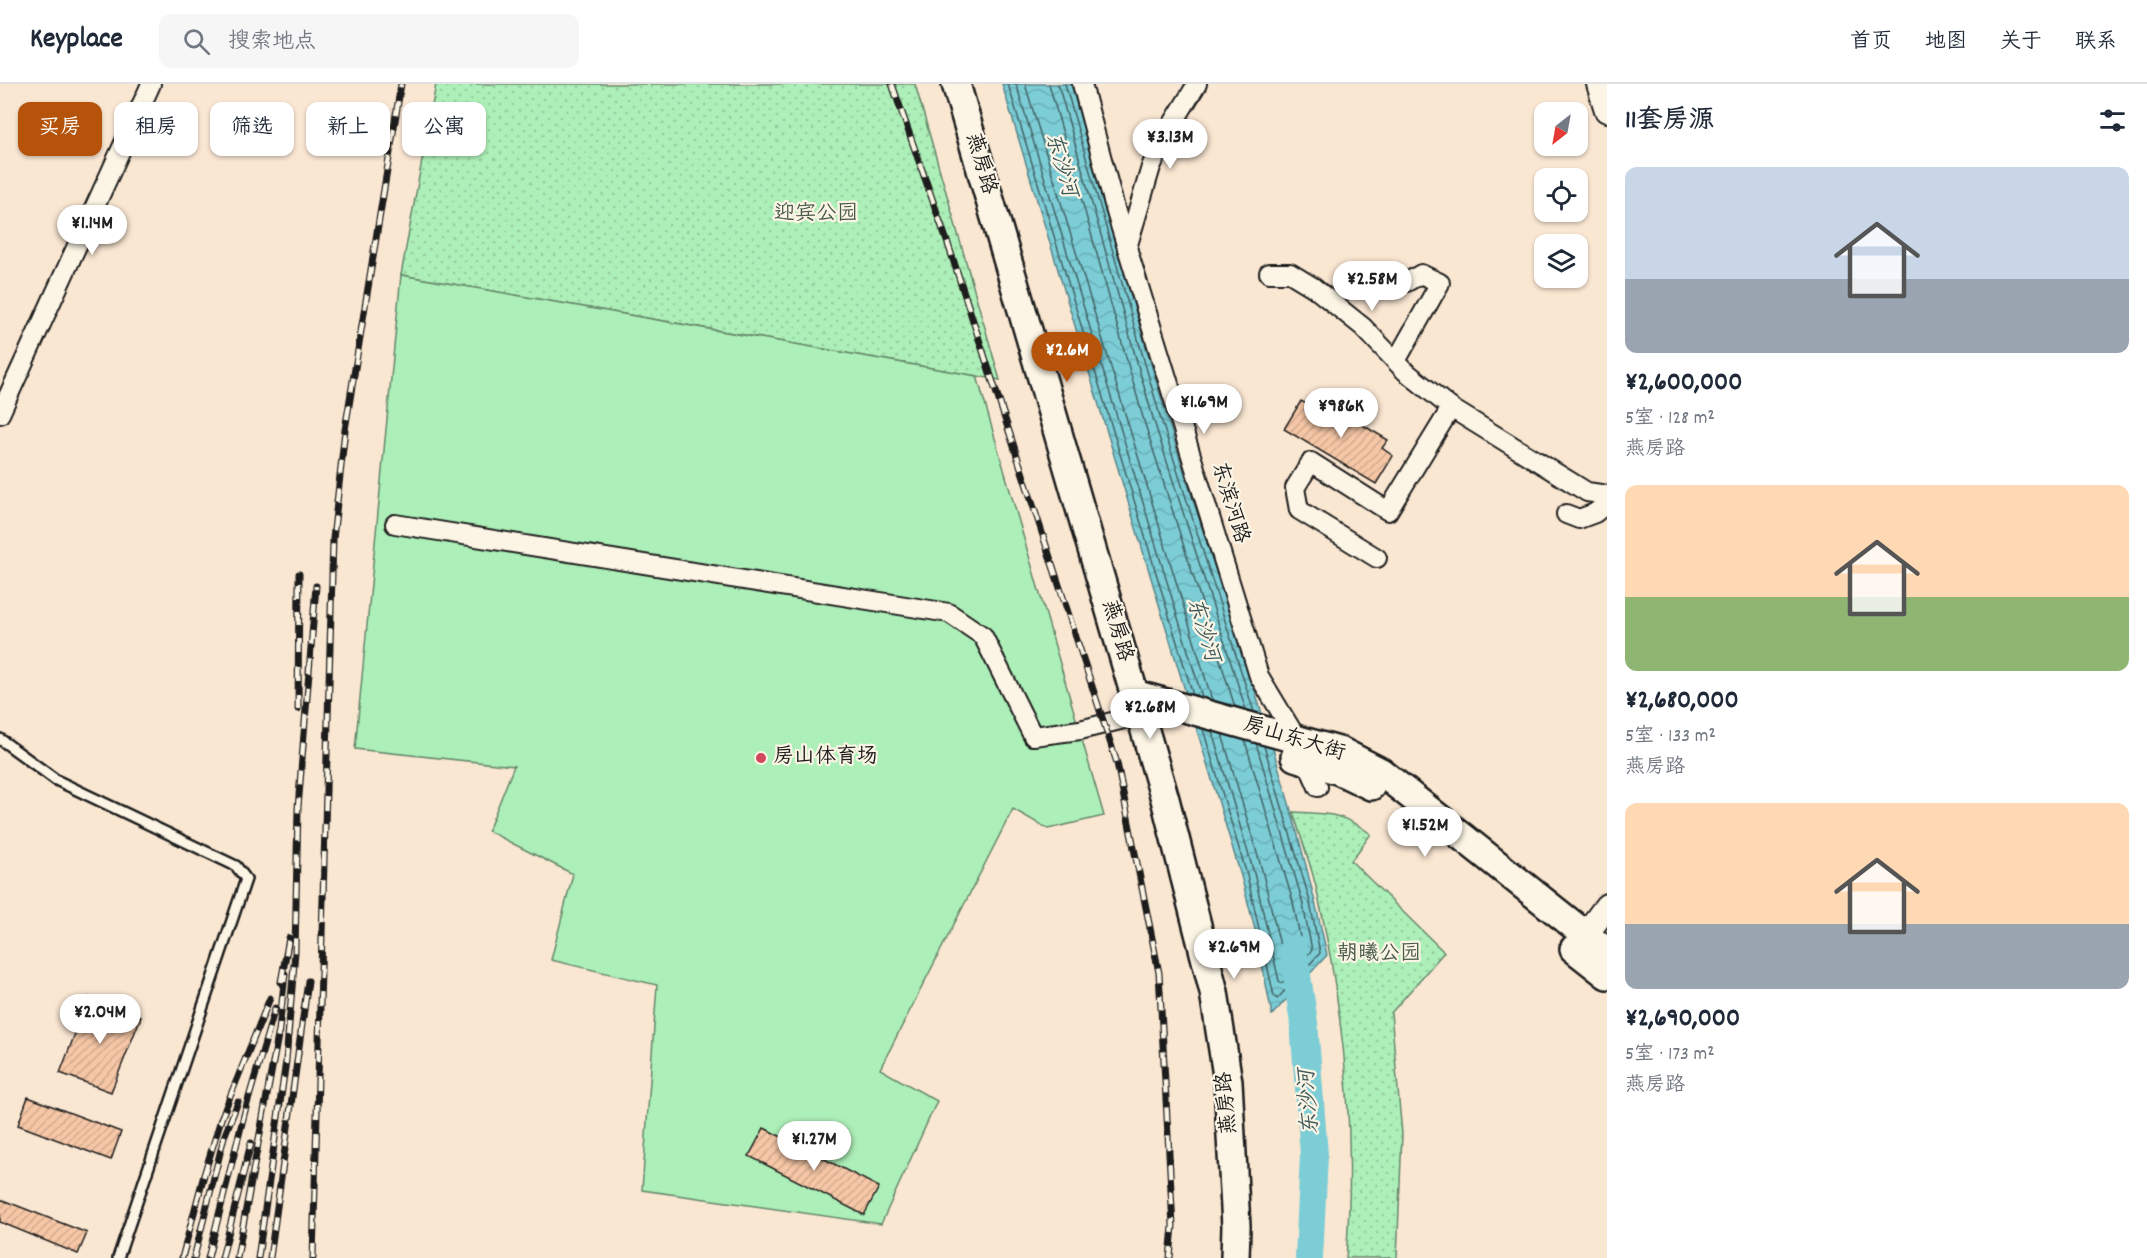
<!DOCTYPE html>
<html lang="zh">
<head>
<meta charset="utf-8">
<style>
  :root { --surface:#fff; --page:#f6f6f7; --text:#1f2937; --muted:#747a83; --line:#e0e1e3; --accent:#b45309 }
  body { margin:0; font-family:Dekko,"LXGW WenKai TC",sans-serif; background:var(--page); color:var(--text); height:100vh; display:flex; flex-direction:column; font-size:22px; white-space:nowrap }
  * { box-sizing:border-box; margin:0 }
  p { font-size:20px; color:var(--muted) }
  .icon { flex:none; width:33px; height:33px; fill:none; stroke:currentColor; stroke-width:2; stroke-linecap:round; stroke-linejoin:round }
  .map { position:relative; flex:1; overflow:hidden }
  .details { display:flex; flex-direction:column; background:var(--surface); width:540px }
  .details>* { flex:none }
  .banner { position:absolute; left:18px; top:18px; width:570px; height:54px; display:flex; gap:12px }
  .needle { width:39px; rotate:211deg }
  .fabs { position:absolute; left:1534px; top:18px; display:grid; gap:12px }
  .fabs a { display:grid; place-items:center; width:54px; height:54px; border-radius:12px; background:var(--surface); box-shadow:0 2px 4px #0004; font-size:30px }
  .price { position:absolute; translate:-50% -51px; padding:0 14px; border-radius:21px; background:#fff; color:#222; font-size:20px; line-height:39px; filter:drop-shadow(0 2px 3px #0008) }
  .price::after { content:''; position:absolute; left:50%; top:36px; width:18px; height:14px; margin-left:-9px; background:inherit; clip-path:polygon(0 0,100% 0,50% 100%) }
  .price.selected { background:var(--accent); color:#fff }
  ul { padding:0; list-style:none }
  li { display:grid; align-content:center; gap:12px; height:318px; padding:0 18px }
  li span { display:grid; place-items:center; height:186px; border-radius:12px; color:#555 }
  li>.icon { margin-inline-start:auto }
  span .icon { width:108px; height:108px; fill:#fffc; stroke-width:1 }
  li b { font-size:26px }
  h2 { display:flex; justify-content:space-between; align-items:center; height:72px; padding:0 18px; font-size:26px }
  .pill { padding:0 21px; border-radius:12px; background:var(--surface); box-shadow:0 2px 4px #0004; font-size:21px; line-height:54px }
  .pill.selected { background:var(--accent); color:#fff }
  header { display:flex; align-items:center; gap:36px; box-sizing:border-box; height:84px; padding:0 30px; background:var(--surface); border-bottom:2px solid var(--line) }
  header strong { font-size:28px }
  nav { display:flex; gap:33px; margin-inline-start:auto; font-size:21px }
  .search { width:420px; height:54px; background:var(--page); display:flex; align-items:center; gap:15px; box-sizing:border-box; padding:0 21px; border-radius:12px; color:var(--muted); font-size:22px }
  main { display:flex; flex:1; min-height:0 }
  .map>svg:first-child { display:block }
  .green { fill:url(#green-dots); stroke:#64866a; stroke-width:1.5 }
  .pitch { fill:#adefb8; stroke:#64866a; stroke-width:1.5 }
  .water { fill:url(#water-waves); stroke:#56868c; stroke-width:1.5 }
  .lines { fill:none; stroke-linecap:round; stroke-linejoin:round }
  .shore { stroke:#426366; stroke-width:1.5 }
  .river { stroke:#7ccdd6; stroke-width:28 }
  .building { fill:url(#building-hatch); stroke:#1c1c1c; stroke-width:1.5 }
  .service-casing { stroke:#1c1c1c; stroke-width:14 }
  .minor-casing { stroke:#1c1c1c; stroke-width:22 }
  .tertiary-casing { stroke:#1c1c1c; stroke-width:28 }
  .secondary-casing { stroke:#1c1c1c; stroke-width:32 }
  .service { stroke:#fcf5e5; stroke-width:9 }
  .minor { stroke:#fcf5e5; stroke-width:18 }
  .tertiary { stroke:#fcf5e5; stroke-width:24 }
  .secondary { stroke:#fcf5e5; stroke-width:27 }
  .rail-casing { stroke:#1c1c1c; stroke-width:7 }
  .rail { stroke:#fcf5e5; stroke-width:4.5; stroke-dasharray:14; stroke-linecap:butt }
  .poi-dot { fill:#d1495b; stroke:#fcf5e5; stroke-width:2 }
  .labels { text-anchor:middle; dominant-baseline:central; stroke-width:4.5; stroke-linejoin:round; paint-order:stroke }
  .street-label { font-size:21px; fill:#1c1c1c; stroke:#fcf5e5 }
  .park-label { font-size:21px; fill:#485b4b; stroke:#fcf5e5 }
  .poi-label { font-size:21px; fill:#1c1c1c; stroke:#fcf5e5; text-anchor:start }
  .water-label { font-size:22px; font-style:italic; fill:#3e5a5d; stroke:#fcf5e5 }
</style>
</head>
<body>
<header>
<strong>Keyplace</strong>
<div class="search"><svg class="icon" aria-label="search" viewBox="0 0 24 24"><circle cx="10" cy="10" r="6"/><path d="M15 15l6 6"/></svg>搜索地点</div>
<nav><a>首页</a><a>地图</a><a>关于</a><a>联系</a></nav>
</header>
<main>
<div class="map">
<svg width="1607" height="1174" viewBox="0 0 1607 1174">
  <defs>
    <pattern id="green-dots" width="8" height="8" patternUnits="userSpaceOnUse" patternTransform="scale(1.5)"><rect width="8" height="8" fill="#adefb8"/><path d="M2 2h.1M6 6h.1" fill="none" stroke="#94cc9e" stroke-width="1.8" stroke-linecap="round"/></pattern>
    <pattern id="water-waves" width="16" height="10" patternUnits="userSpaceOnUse" patternTransform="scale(1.5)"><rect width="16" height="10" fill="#7ccdd6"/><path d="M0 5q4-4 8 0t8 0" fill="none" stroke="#6bafb7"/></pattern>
    <pattern id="building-hatch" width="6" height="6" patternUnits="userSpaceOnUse" patternTransform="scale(1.5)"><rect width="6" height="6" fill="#f6c7a6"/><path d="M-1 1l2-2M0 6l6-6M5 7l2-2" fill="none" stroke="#d2aa8e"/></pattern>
  </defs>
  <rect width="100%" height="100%" fill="#fae7d2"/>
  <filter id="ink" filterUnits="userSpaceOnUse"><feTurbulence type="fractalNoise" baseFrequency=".0167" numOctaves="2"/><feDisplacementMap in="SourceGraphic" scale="12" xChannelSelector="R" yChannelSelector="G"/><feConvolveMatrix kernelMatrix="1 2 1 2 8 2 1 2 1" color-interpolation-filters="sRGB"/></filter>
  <g filter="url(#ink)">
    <g class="green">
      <polygon points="436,0 915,0 1000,296 401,191"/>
      <path d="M1293 728C1329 730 1341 728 1371 750L1351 777 1444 868 1391 929 1402 1050 1397 1174H1346C1356 1052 1344 926 1317 807 1311 780 1301 754 1293 728Z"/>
    </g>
    <polygon class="pitch" points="401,191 977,292 1104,732 1048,745 1013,725 880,985 937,1017 881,1140 642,1106 657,901 551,876 573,790 488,747 514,682 355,665"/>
    <path class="water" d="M1002 0H1071C1109 132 1144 264 1186 394 1236 552 1293 709 1327 871L1272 931 1256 849 1241 792Z"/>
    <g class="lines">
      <g class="shore">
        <polyline points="1008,0 1193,611"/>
        <polyline points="1016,0 1202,613"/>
        <polyline points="1025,0 1212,616"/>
        <polyline points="1049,0 1144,337 1235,623"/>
        <polyline points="1058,0 1153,334 1246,626"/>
        <polyline points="1065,0 1160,332 1254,628"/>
        <polyline points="1203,645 1247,791 1274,912 1277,915 1320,869 1309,814 1264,662"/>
        <polyline points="1212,647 1254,789 1279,897 1282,899 1312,866 1302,816 1256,659"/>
        <polyline points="1222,650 1262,786 1284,878 1288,880 1302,863 1293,818 1245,657"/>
      </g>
      <polyline class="river" points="1293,865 1304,939 1314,1071 1309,1174"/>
    </g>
    <g class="building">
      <polygon points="1317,314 1388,356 1382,364 1393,372 1376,400 1284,345 1301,317 1312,323"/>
      <polygon points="89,913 141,933 111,1008 60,989"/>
      <polygon points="28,1013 121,1048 111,1076 18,1041"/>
      <polygon points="764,1044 879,1103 864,1131 749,1072"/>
      <polygon points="0,1115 87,1149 78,1170 0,1138"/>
    </g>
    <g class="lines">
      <defs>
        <polyline id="service" points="0,655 56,696 236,782 246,795 118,1174"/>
        <g id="minor">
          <polyline points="1082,0 1116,128 1259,592 1297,655 1318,703"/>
          <polyline points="1127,164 1151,83 1164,54 1197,0"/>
          <polyline points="1269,189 1290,189 1313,203 1363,243 1405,287 1451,324"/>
          <polyline points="1396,277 1440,199 1421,190 1407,198"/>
          <polyline points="0,330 151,0"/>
          <polyline points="1566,430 1579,435 1595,429 1607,419"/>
          <polyline points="395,440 949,529 983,552 1033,652 1080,646 1140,631"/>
          <polyline points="1377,474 1299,426 1295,404 1311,378 1388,427 1451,324 1587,408 1607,411"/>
        </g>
        <g id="tertiary">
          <polyline points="1599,0 1607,26"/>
          <polyline points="1575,865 1607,822"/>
        </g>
        <g id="secondary">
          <polyline points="956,0 1165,715 1214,908 1228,998 1236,1142 1235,1174"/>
          <polyline points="1134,610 1342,668 1381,688 1607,868"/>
          <polyline points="1295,673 1340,687 1371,702"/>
          <polyline points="1574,865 1607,891"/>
        </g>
      </defs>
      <use href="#service" class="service-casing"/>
      <use href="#minor" class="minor-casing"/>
      <use href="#tertiary" class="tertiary-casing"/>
      <use href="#secondary" class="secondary-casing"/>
      <use href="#service" class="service"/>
      <use href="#minor" class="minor"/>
      <use href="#tertiary" class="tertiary"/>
      <use href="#secondary" class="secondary"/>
      <defs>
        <g id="rail">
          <polyline points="892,0 950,166 1117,679 1159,889 1173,1142 1170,1174"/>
          <polyline points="298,625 299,490"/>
          <polyline points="281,898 289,854"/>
          <polyline points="182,1174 204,1091 221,1035 270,914"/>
          <polyline points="194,1174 224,1053 238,1018"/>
          <polyline points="208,1174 245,1027 275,924"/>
          <polyline points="222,1174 251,1059"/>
          <polyline points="237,1174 279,946 285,890"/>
          <polyline points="258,1174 286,977 295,868 298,724 316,502"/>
          <polyline points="270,1174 308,897"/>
          <polyline points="313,1174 333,455 345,346 401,0"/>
        </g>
      </defs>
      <use href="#rail" class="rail-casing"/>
      <use href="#rail" class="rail"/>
    </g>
  </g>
  <circle class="poi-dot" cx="761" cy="674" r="6"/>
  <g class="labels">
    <g class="street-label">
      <text transform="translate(980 80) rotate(74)">燕房路</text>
      <text transform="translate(1229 419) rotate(73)">东滨河路</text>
      <text transform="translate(1116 547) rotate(74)">燕房路</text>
      <text transform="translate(1294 656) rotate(17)">房山东大街</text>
      <text transform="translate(1228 1019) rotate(-95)">燕房路</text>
    </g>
    <g class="park-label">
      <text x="816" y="131">迎宾公园</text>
      <text x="1379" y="871">朝曦公园</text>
    </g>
    <g class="poi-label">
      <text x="773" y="674">房山体育场</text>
    </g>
    <g class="water-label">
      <text transform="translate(1060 81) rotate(74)">东沙河</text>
      <text transform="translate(1202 546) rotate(73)">东沙河</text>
      <text transform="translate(1310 1018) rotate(-94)">东沙河</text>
    </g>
  </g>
</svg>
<div class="fabs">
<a><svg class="needle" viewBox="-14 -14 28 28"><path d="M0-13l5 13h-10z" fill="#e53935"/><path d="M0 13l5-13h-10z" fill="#747a83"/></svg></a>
<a><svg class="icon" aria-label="locate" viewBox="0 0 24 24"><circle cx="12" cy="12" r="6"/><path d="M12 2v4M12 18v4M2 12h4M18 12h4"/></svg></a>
<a><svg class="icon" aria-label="layers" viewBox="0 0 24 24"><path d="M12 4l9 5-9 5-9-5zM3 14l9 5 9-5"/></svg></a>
</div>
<b class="price" style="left:1170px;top:86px">¥3.13M</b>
<b class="price" style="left:92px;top:172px">¥1.14M</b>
<b class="price" style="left:1372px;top:228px">¥2.58M</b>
<b class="price selected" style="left:1067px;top:299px">¥2.6M</b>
<b class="price" style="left:1204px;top:351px">¥1.69M</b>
<b class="price" style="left:1341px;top:355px">¥986K</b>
<b class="price" style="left:1150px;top:656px">¥2.68M</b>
<b class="price" style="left:1425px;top:774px">¥1.52M</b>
<b class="price" style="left:1234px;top:896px">¥2.69M</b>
<b class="price" style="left:100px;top:961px">¥2.04M</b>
<b class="price" style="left:814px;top:1088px">¥1.27M</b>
<div class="banner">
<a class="pill selected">买房</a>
<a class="pill">租房</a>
<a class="pill">筛选</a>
<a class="pill">新上</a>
<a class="pill">公寓</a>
</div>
</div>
<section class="details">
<h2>11套房源<svg class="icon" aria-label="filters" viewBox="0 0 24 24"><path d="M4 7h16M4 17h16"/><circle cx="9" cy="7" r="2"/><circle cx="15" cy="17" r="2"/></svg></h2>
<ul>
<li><span style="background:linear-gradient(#c9d6e8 60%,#9aa5b1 0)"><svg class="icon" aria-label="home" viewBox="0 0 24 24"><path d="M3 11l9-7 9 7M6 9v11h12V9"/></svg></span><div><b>¥2,600,000</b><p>5室 · 128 m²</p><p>燕房路</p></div></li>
<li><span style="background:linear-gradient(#ffd9b3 60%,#8fb573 0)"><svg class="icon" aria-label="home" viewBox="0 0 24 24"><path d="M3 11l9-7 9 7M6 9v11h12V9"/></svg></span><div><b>¥2,680,000</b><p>5室 · 133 m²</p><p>燕房路</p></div></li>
<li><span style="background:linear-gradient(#ffd9b3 65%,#9aa5b1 0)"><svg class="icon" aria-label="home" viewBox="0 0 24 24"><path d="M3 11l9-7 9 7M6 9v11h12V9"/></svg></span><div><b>¥2,690,000</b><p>5室 · 173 m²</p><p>燕房路</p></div></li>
</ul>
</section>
</main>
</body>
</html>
